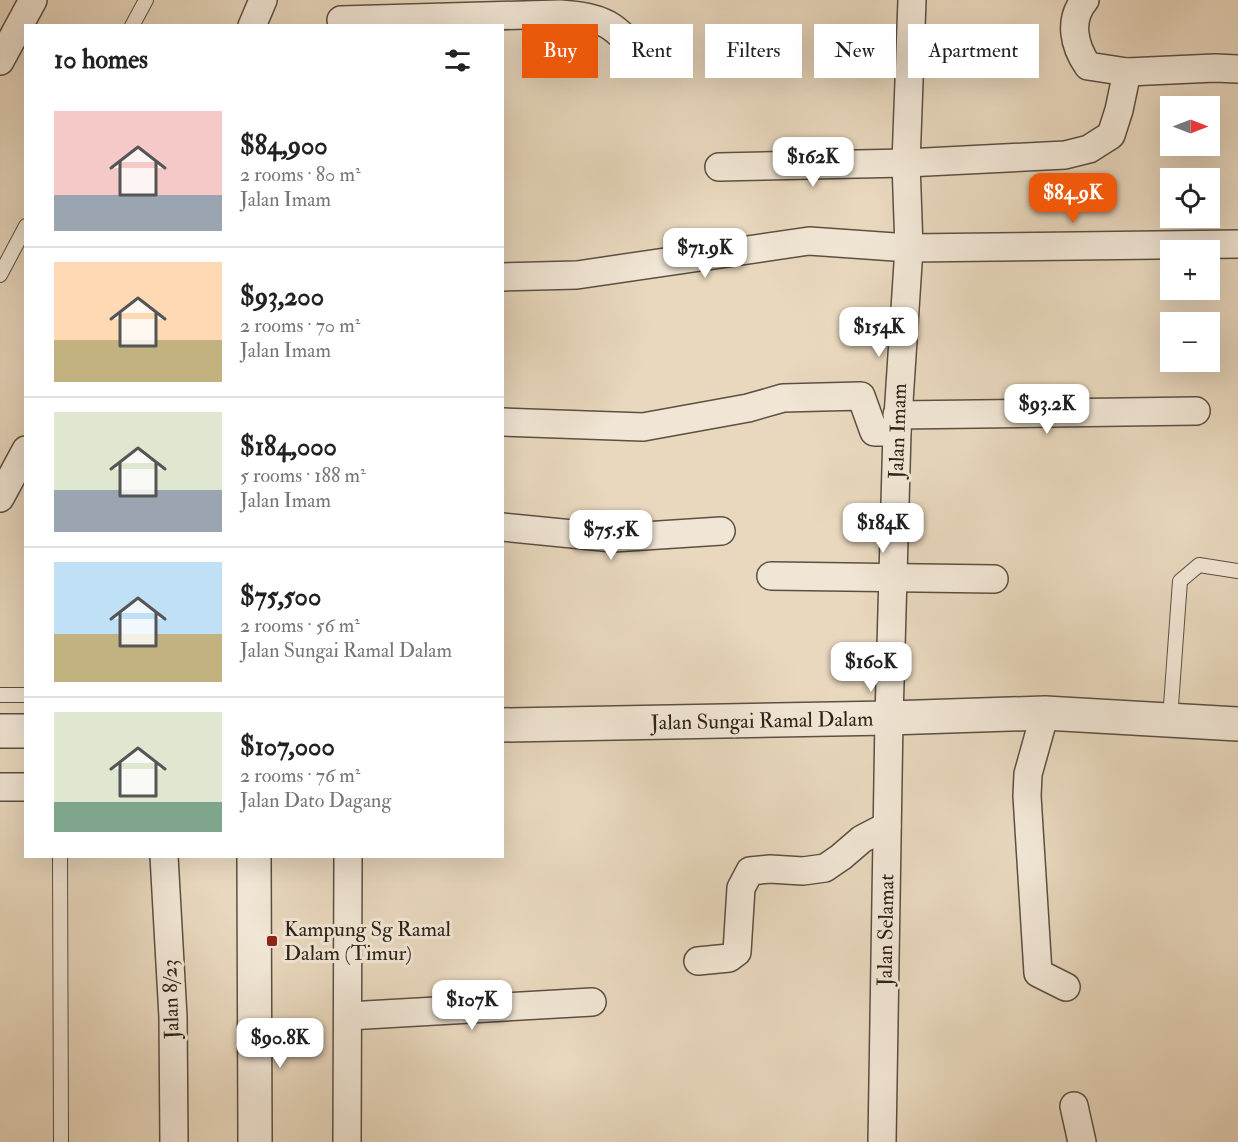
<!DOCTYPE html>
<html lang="en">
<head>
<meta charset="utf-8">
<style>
  :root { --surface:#fff; --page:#f2f2f2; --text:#222; --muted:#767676; --line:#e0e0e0; --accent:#ea580c }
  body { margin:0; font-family:"IM FELL Double Pica",serif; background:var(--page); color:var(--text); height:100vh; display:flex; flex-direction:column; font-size:22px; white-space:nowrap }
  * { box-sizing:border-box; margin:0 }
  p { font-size:20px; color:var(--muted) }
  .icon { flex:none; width:33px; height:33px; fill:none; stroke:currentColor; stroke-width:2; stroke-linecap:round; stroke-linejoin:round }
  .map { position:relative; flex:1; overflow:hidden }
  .details { position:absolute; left:24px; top:24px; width:480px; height:834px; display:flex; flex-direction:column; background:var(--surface); border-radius:0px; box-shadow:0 6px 24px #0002 }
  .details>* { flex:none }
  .hud { position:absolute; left:522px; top:24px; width:570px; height:54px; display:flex; gap:12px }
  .needle { width:39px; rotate:90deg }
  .fabs { position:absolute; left:1160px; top:96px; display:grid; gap:12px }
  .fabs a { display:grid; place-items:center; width:60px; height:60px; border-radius:0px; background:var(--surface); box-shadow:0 6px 24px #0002; font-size:30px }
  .price { position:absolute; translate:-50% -51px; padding:0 14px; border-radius:12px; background:#fff; color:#222; font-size:20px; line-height:39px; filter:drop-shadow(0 2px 3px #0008) }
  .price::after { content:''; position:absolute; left:50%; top:36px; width:18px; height:14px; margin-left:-9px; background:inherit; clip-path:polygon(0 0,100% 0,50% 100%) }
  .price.active { background:var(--accent); color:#fff }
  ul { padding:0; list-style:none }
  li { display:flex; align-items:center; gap:18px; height:150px; padding:0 30px }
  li+li { border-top:2px solid var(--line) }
  li span { display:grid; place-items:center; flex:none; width:168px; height:120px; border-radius:0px; color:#555 }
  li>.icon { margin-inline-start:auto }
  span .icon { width:72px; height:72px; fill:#fffc; stroke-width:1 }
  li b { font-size:26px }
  h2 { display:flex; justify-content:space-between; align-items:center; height:72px; padding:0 30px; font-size:26px }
  .chip { padding:0 21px; border-radius:0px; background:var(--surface); box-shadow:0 6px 24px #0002; font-size:21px; line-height:54px }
  .chip.active { background:var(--accent); color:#fff }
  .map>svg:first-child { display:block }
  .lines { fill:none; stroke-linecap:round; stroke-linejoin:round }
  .service-casing { stroke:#5b5042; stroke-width:16 }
  .minor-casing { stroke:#5b5042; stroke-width:30 }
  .tertiary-casing { stroke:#5b5042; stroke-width:36 }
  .service { stroke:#f1e6d5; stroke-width:14 }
  .minor { stroke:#f1e6d5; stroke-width:27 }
  .tertiary { stroke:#f1e6d5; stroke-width:33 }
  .poi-dot { fill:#8f2418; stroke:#f1e6d5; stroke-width:2 }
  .labels { text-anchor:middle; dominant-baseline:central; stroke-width:6; stroke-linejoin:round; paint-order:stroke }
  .street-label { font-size:21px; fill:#2c2218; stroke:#f1e6d5 }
  .poi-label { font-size:21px; fill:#2c2218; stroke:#f1e6d5; text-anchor:start }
</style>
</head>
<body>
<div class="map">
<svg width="1238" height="1142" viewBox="0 0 1238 1142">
  <rect width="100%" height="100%" fill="#e9d8be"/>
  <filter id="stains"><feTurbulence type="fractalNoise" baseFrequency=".00333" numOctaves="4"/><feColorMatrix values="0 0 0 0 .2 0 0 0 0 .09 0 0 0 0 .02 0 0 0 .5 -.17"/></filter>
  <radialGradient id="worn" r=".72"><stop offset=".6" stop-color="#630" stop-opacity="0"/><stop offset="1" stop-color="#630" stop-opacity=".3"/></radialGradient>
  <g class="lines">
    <defs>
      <g id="service">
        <polyline points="132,26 146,0"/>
        <polyline points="0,275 26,226"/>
        <polyline points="0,695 26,695"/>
        <polyline points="1170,719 1180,581 1199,565 1238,571"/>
        <polyline points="60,856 61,1142"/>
      </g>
      <g id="minor">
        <path d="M341 20 560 14C604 17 616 24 642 60"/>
        <polyline points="252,26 263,0"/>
        <polyline points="0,61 33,0"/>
        <polyline points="1127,72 1215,68 1238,69"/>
        <path d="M719 167 906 163 1065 155 1089 149 1111 135 1119 110 1127 72 1088 66C1074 46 1068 20 1085 0"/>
        <polyline points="502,277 577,275 809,241 909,248 1238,244"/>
        <polyline points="897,415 1196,411"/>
        <polyline points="502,422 643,427 748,408 783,398 861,396 874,432 897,432"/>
        <polyline points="0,498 26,450"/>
        <polyline points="502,527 613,538 721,531"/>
        <polyline points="771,576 994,579"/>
        <polyline points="1045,713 1028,774 1027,796 1038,973 1066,987"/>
        <polyline points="0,787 26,787"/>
        <polyline points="164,856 173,1017 174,1142"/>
        <polyline points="698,961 729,958 737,952 741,888 750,871 770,869 803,871 825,868 841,857 862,839 887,826"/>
        <polyline points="348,1016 592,1002"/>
        <polyline points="1074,1106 1082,1142"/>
        <polyline points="347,1142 348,856"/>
        <polyline points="882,1142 889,718 897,432 909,248 906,163 912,0"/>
      </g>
      <g id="tertiary">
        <polyline points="502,725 889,718 1045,713 1238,724"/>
        <polyline points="0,731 26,731"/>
        <polyline points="254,856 255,1142"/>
      </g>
    </defs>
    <use href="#service" class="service-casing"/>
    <use href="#minor" class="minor-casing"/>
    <use href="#tertiary" class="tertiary-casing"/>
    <use href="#service" class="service"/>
    <use href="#minor" class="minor"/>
    <use href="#tertiary" class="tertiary"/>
  </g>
  <rect class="poi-dot" x="266" y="935" width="12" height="12" rx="3"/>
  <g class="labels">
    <g class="street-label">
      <text transform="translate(898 431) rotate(-88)">Jalan Imam</text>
      <text transform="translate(762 721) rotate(-1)">Jalan Sungai Ramal Dalam</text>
      <text transform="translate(886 930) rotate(-89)">Jalan Selamat</text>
      <text transform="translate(171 999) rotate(-92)">Jalan 8/23</text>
    </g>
    <g class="poi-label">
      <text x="284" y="929">Kampung Sg Ramal<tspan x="284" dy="24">Dalam (Timur)</tspan></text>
    </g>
  </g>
  <rect width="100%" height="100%" filter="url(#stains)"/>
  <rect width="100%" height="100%" fill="url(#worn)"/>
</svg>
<div class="fabs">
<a><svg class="needle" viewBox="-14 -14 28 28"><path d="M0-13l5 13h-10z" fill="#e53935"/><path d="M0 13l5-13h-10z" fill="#767676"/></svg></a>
<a><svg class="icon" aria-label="locate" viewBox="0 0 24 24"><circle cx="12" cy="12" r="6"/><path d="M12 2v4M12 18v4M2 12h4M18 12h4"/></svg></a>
<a>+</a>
<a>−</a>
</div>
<b class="price" style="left:813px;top:188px">$162K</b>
<b class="price active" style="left:1073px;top:224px">$84.9K</b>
<b class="price" style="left:705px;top:279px">$71.9K</b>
<b class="price" style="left:879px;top:358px">$154K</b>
<b class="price" style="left:1047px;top:435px">$93.2K</b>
<b class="price" style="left:883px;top:554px">$184K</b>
<b class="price" style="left:611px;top:561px">$75.5K</b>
<b class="price" style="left:871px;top:693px">$160K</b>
<b class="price" style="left:472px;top:1031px">$107K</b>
<b class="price" style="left:280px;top:1069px">$90.8K</b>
<div class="hud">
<a class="chip active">Buy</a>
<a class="chip">Rent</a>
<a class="chip">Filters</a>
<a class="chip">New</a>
<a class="chip">Apartment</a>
</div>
<section class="details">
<h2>10 homes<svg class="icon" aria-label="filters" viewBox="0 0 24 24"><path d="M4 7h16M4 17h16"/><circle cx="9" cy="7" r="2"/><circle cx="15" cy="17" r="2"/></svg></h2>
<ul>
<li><span style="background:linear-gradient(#f6c9c9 70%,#9aa5b1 0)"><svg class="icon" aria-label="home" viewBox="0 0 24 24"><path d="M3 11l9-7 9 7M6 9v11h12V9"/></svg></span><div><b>$84,900</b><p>2 rooms · 80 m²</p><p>Jalan Imam</p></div></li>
<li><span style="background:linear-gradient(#ffd9b3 65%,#c2b280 0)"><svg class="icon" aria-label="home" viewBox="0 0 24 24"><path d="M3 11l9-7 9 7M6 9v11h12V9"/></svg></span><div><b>$93,200</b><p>2 rooms · 70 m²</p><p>Jalan Imam</p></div></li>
<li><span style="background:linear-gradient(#dfe7d0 65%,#9aa5b1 0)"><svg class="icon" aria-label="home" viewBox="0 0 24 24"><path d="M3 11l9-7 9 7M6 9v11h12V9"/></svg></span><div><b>$184,000</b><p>5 rooms · 188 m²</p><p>Jalan Imam</p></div></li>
<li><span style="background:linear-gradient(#bfe0f5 60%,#c2b280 0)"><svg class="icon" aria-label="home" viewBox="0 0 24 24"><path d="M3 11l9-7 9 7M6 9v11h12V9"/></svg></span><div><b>$75,500</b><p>2 rooms · 56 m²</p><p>Jalan Sungai Ramal Dalam</p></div></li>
<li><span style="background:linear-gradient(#dfe7d0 75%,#7fa58c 0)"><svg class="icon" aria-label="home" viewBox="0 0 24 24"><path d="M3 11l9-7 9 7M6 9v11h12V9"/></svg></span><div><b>$107,000</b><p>2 rooms · 76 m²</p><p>Jalan Dato Dagang</p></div></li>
</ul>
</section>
</div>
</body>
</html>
